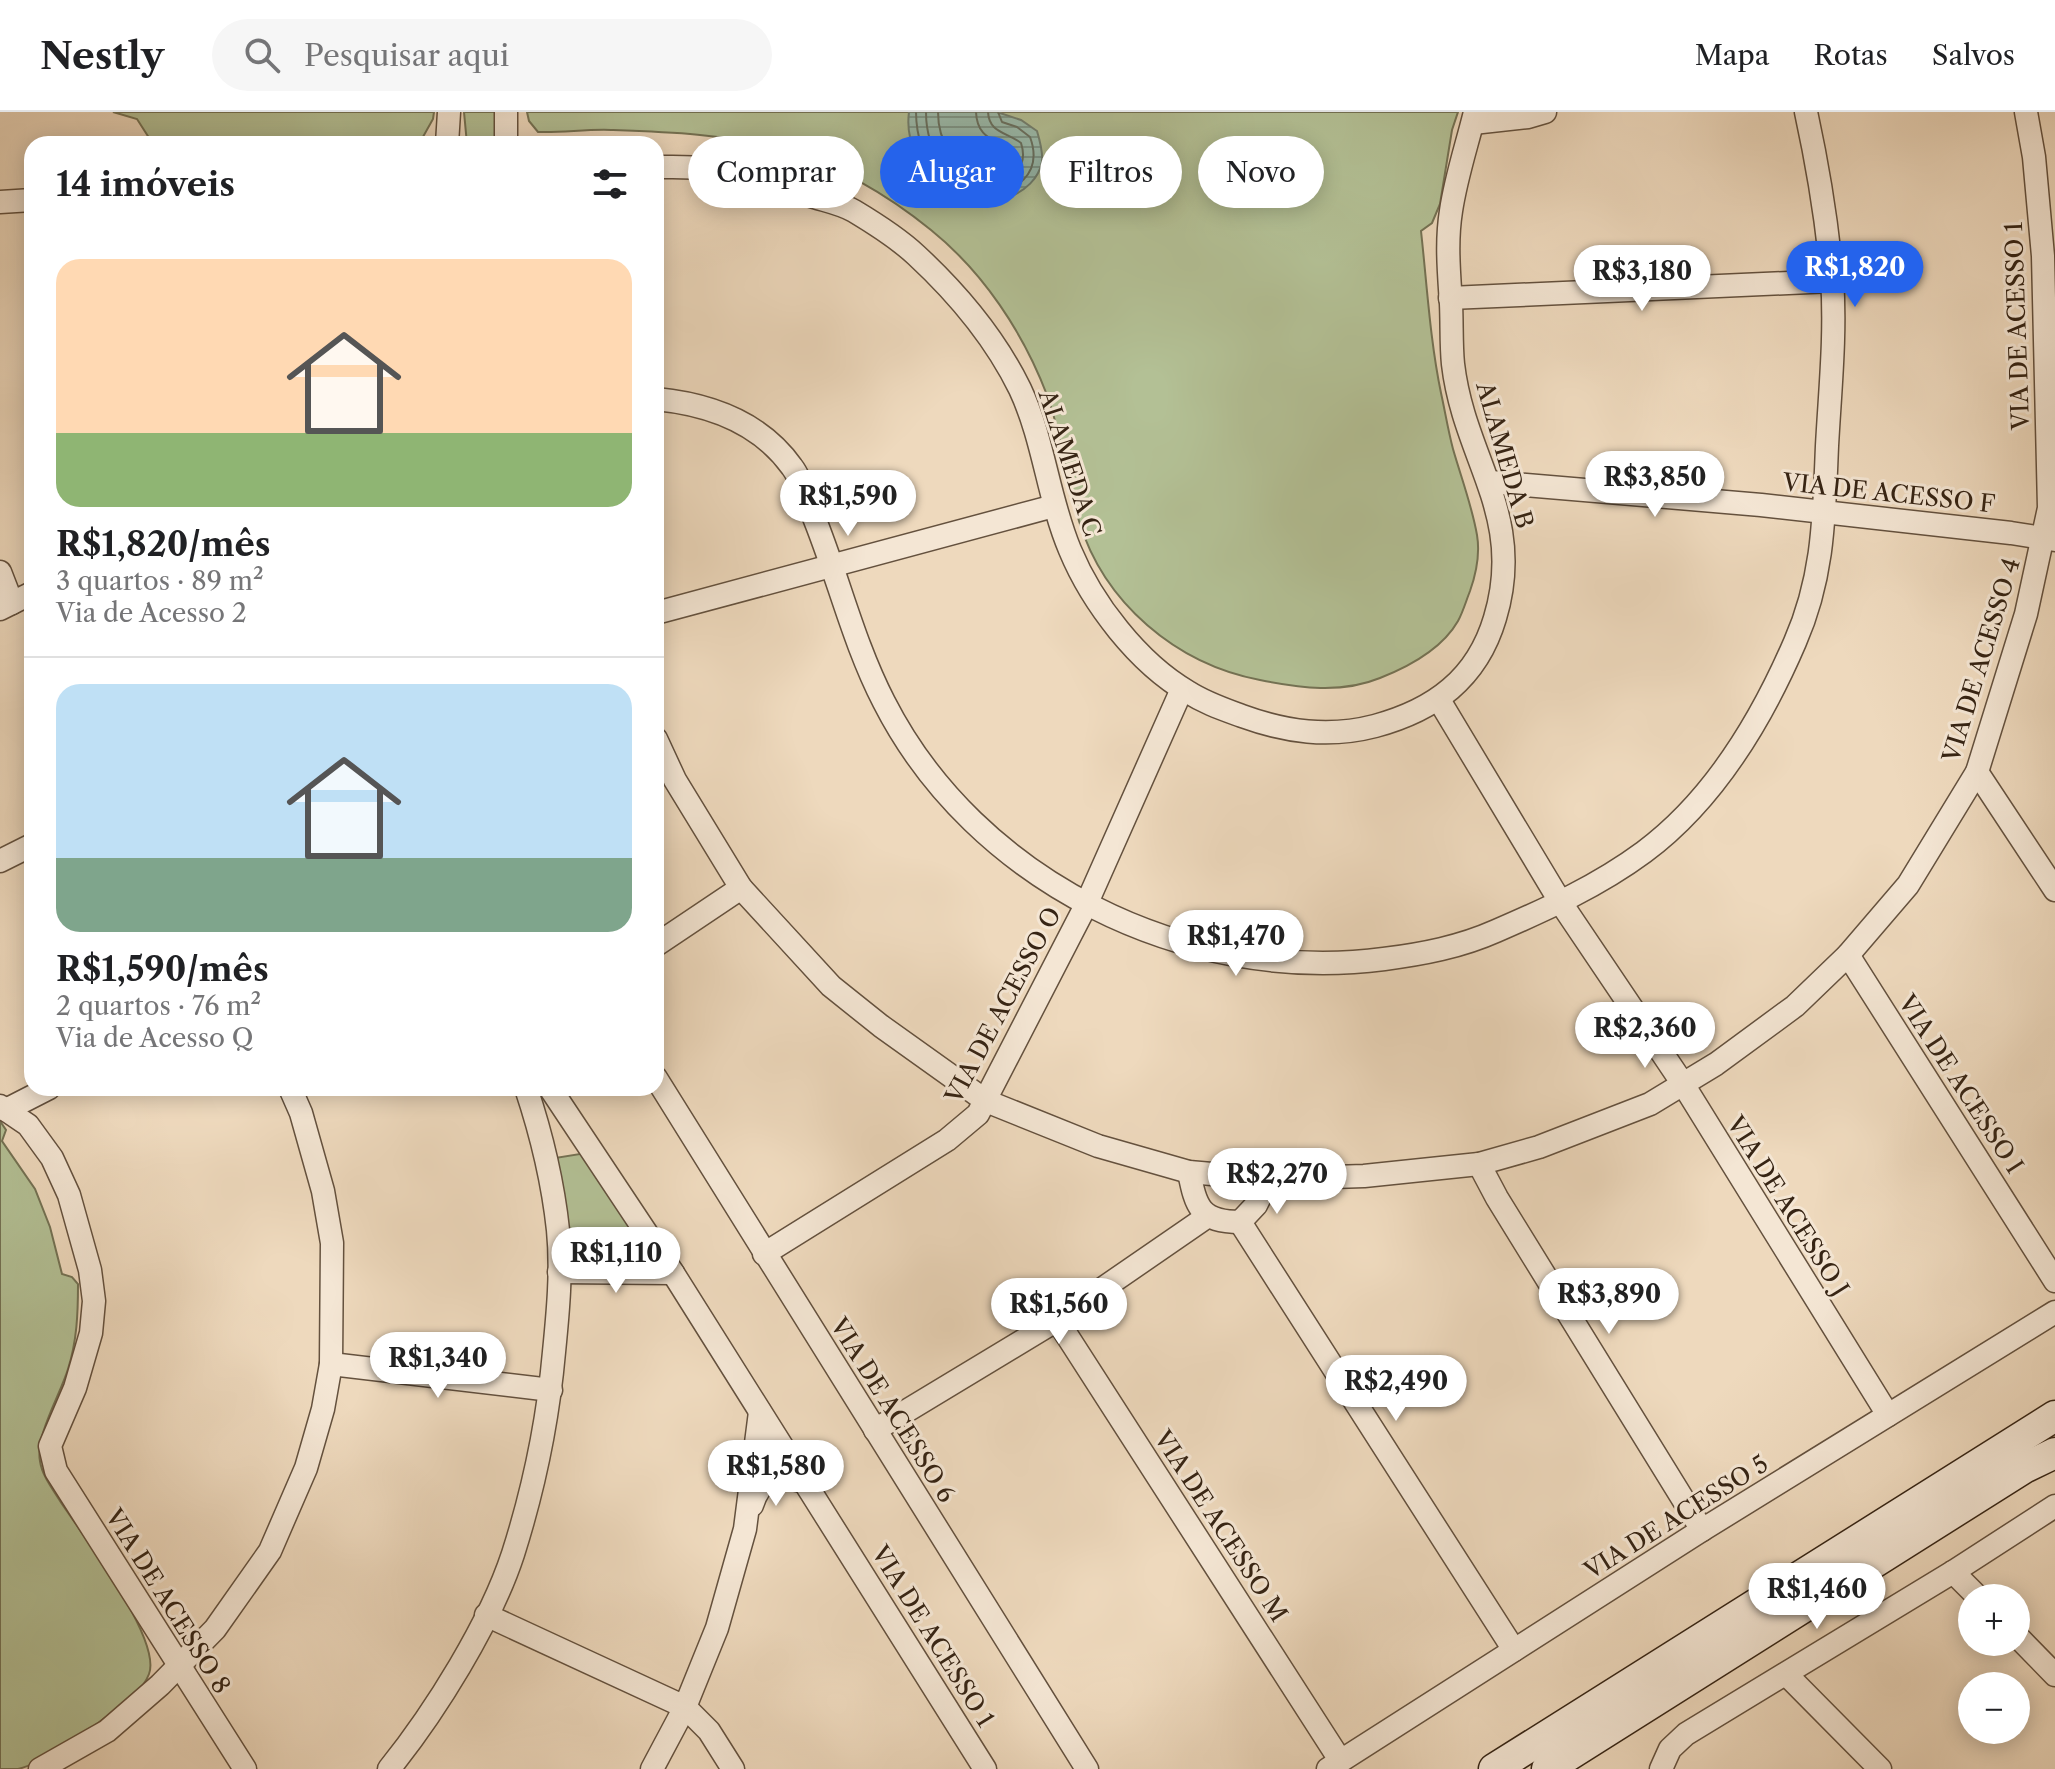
<!DOCTYPE html>
<html lang="pt">
<head>
<meta charset="utf-8">
<style>
  :root { --surface:#fff; --page:#f6f6f6; --text:#202124; --muted:#757577; --line:#e0e0e0; --accent:#2563eb }
  body { margin:0; font-family:"Libre Caslon Text",serif; background:var(--page); color:var(--text); height:100vh; display:flex; flex-direction:column; font-size:30px; white-space:nowrap }
  * { box-sizing:border-box; margin:0 }
  p { font-size:26px; color:var(--muted) }
  .icon { flex:none; width:44px; height:44px; fill:none; stroke:currentColor; stroke-width:2; stroke-linecap:round; stroke-linejoin:round }
  .map { position:relative; flex:1; overflow:hidden }
  .details { position:absolute; left:24px; top:24px; width:640px; height:960px; display:flex; flex-direction:column; background:var(--surface); border-radius:24px; box-shadow:0 4px 20px #0003 }
  .details>* { flex:none }
  .top-card { position:absolute; left:688px; top:24px; width:760px; height:72px; display:flex; gap:16px }
  .buttons { position:absolute; left:1958px; top:1472px; display:grid; gap:16px }
  .buttons a { display:grid; place-items:center; width:72px; height:72px; border-radius:50%; background:var(--surface); box-shadow:0 4px 20px #0003; font-size:40px }
  .price { position:absolute; translate:-50% -68px; padding:0 18px; border-radius:28px; background:#fff; color:#222; font-size:26px; line-height:52px; filter:drop-shadow(0 2px 4px #0008) }
  .price::after { content:''; position:absolute; left:50%; top:48px; width:24px; height:18px; margin-left:-12px; background:inherit; clip-path:polygon(0 0,100% 0,50% 100%) }
  .price.on { background:var(--accent); color:#fff }
  ul { padding:0; list-style:none }
  li { display:grid; align-content:center; gap:16px; height:424px; padding:0 32px }
  li+li { border-top:2px solid var(--line) }
  li span { display:grid; place-items:center; height:248px; border-radius:24px; color:#555 }
  li>.icon { margin-inline-start:auto }
  span .icon { width:144px; height:144px; fill:#fffc; stroke-width:1 }
  li b { font-size:34px }
  h2 { display:flex; justify-content:space-between; align-items:center; height:96px; padding:0 32px; font-size:34px }
  .pill { padding:0 28px; border-radius:36px; background:var(--surface); box-shadow:0 4px 20px #0003; font-size:28px; line-height:72px }
  .pill.on { background:var(--accent); color:#fff }
  header { display:flex; align-items:center; gap:48px; box-sizing:border-box; height:112px; padding:0 40px; background:var(--surface); border-bottom:2px solid var(--line) }
  header strong { font-size:38px }
  nav { display:flex; gap:44px; margin-inline-start:auto; font-size:28px }
  .search { width:560px; height:72px; background:var(--page); display:flex; align-items:center; gap:20px; box-sizing:border-box; padding:0 28px; border-radius:44px; color:var(--muted); font-size:30px }
  .map>svg:first-child { display:block }
  .green { fill:#b3c095; stroke:#747254; stroke-width:2 }
  .water { fill:url(#water-rules); stroke:#727f6f; stroke-width:2 }
  .lines { fill:none; stroke-linecap:round; stroke-linejoin:round }
  .shore { stroke:#687060; stroke-width:2 }
  .street-casing { stroke:#64513e; stroke-width:25 }
  .secondary-casing { stroke:#362414; stroke-width:33 }
  .street { stroke:#f4e6d4; stroke-width:22 }
  .secondary { stroke:#f4e6d4; stroke-width:30 }
  .labels { text-anchor:middle; dominant-baseline:central; stroke-width:6; stroke-linejoin:round; paint-order:stroke }
  .street-label { font-size:24px; fill:#362414; stroke:#f4e6d4 }
</style>
</head>
<body>
<header>
<strong>Nestly</strong>
<div class="search"><svg class="icon" aria-label="search" viewBox="0 0 24 24"><circle cx="10" cy="10" r="6"/><path d="M15 15l6 6"/></svg>Pesquisar aqui</div>
<nav><a>Mapa</a><a>Rotas</a><a>Salvos</a></nav>
</header>
<div class="map">
<svg width="2055" height="1657" viewBox="0 0 2055 1657">
  <defs>
    <pattern id="water-rules" width="6" height="5" patternUnits="userSpaceOnUse" patternTransform="scale(2)"><rect width="6" height="5" fill="#9abbac"/><path d="M0 2.5h6" fill="none" stroke="#7e988b"/></pattern>
  </defs>
  <rect width="100%" height="100%" fill="#eed9bd"/>
  <filter id="stains"><feTurbulence type="fractalNoise" baseFrequency=".0025" numOctaves="4"/><feColorMatrix values="0 0 0 0 .2 0 0 0 0 .09 0 0 0 0 .02 0 0 0 .5 -.17"/></filter>
  <radialGradient id="worn" r=".72"><stop offset=".6" stop-color="#630" stop-opacity="0"/><stop offset="1" stop-color="#630" stop-opacity=".3"/></radialGradient>
  <g class="green">
    <polygon points="113,0 434,0 433,7 419,32 153,32 137,7"/>
    <polygon points="464,0 495,0 498,32 467,32"/>
    <path d="M527 0H1458L1452 18 1440 92 1432 111 1421 119C1427 173 1430 228 1441 281 1445 299 1448 318 1453 337 1461 365 1472 394 1477 423 1480 441 1476 462 1470 479 1466 489 1463 500 1458 509 1442 537 1408 555 1380 566 1341 582 1300 576 1260 568 1176 552 1104 491 1079 409 1067 368 1062 324 1047 283 1023 220 983 160 931 118 888 83 834 51 781 37 727 22 667 20 611 18 586 17 562 21 538 20L529 9Z"/>
    <path d="M0 1009 6 1018 2 1029 35 1077 50 1115 62 1162 72 1165 78 1172C78 1201 77 1229 68 1257 61 1281 35 1324 40 1349 42 1364 54 1379 62 1392 83 1423 162 1528 149 1562 142 1581 118 1596 102 1608 83 1623 41 1652 18 1657 13 1657 5 1657 0 1657Z"/>
    <path d="M586 1041 629 1111C631 1123 628 1132 618 1140 597 1144 580 1146 567 1126L555 1046Z"/>
  </g>
  <path class="water" d="M909 0H997L1021 8 1037 19C1040 29 1043 40 1042 50 1035 84 988 98 960 86 940 78 926 61 916 42 909 28 907 15 909 0Z"/>
  <g class="lines">
    <g class="shore">
      <path d="M916 0C917 110 1057 98 1030 25L1017 15 1002 10 998 0"/>
      <path d="M926 0C926 92 1039 86 1021 31 1007 20 989 21 988 0"/>
      <path d="M938 0C938 66 1012 75 1011 39 994 27 977 26 976 0"/>
    </g>
    <defs>
      <g id="street">
        <polyline points="1473,11 1528,5 1545,0"/>
        <polyline points="447,32 449,0"/>
        <polyline points="506,32 506,0"/>
        <path d="M656 55C673 55 690 54 707 57 743 62 779 74 814 85 827 89 842 92 854 99 874 111 899 127 916 143 957 181 995 226 1020 277 1044 328 1048 386 1070 438 1092 491 1138 551 1188 580 1205 591 1223 597 1242 604 1286 620 1329 626 1375 614 1434 598 1477 567 1495 506 1526 403 1464 347 1453 252 1451 232 1452 212 1451 192 1449 161 1446 130 1451 99 1456 65 1467 33 1475 0"/>
        <polyline points="0,90 32,88"/>
        <polyline points="1450,186 1832,169"/>
        <path d="M656 287C708 292 760 310 792 355 802 368 807 388 813 403 838 464 853 530 884 590 975 769 1186 873 1384 847 1423 842 1460 835 1496 819 1547 797 1598 774 1644 740 1714 688 1761 609 1795 530 1824 464 1824 404 1827 334 1830 278 1836 222 1832 166 1827 110 1818 55 1806 0"/>
        <polyline points="1490,370 1761,393 2011,421 2055,428"/>
        <polyline points="0,460 12,491"/>
        <polyline points="0,497 32,481"/>
        <polyline points="656,501 1054,394"/>
        <polyline points="1439,588 1561,791 1683,972 1888,1303"/>
        <polyline points="656,627 675,668 741,776 831,874 881,914 986,989 1098,1034 1189,1060 1269,1067 1364,1064 1479,1052 1539,1035 1650,992 1716,952 1795,894 1848,843 1908,773 1977,660 2026,502 2049,396 2043,144 2034,45 2026,0"/>
        <polyline points="1977,660 2055,778"/>
        <polyline points="0,749 32,733"/>
        <polyline points="656,833 741,776"/>
        <polyline points="1848,843 2055,1169"/>
        <polyline points="656,966 1087,1657"/>
        <polyline points="550,976 673,1161 985,1657"/>
        <polyline points="0,994 28,1013 52,1046 69,1083 90,1158 94,1189 91,1221 75,1276 50,1334 56,1359 245,1657"/>
        <polyline points="6,998 49,976"/>
        <polyline points="1479,1052 1497,1086 1702,1418"/>
        <path d="M1189 1060C1196 1095 1200 1110 1240 1110L1256 1093 1269 1067"/>
        <polyline points="1240,1110 1514,1538"/>
        <polyline points="764,1142 947,1028 978,1002 1086,793 1182,577"/>
        <polyline points="559,1160 673,1161"/>
        <polyline points="1057,1208 1340,1648"/>
        <polyline points="331,1252 551,1278"/>
        <polyline points="875,1318 1057,1208 1208,1104"/>
        <path d="M752 1393C762 1362 779 1362 807 1371"/>
        <polyline points="1953,1460 1979,1486"/>
        <polyline points="486,1503 685,1595 709,1619 733,1657"/>
        <polyline points="2016,1523 2055,1563"/>
        <polyline points="1786,1562 1880,1657"/>
        <polyline points="40,1657 107,1619 160,1573 215,1517 270,1439 306,1356 323,1297 331,1252 332,1131 323,1079 301,1001 290,976"/>
        <path d="M389 1657C435 1600 490 1512 513 1442 534 1376 548 1308 554 1240 558 1200 562 1158 558 1118 553 1071 541 1021 526 976"/>
        <polyline points="652,1657 685,1595 717,1516 745,1417 760,1300"/>
        <polyline points="1328,1657 1702,1418 2055,1200"/>
        <polyline points="1661,1657 1670,1637 1686,1622 1953,1460 2055,1394"/>
      </g>
      <g id="secondary">
        <polyline points="1494,1657 2055,1304"/>
        <polyline points="1547,1657 2024,1356 2055,1341"/>
      </g>
    </defs>
    <use href="#street" class="street-casing"/>
    <use href="#secondary" class="secondary-casing"/>
    <use href="#street" class="street"/>
    <use href="#secondary" class="secondary"/>
  </g>
  <g class="labels">
    <g class="street-label">
      <text transform="translate(2017 214) rotate(-92)">VIA DE ACESSO 1</text>
      <text transform="translate(1505 343) rotate(74)">ALAMEDA B</text>
      <text transform="translate(1070 351) rotate(72)">ALAMEDA C</text>
      <text transform="translate(1889 381) rotate(6)">VIA DE ACESSO F</text>
      <text transform="translate(1981 548) rotate(-73)">VIA DE ACESSO 4</text>
      <text transform="translate(1003 893) rotate(-62)">VIA DE ACESSO O</text>
      <text transform="translate(1961 972) rotate(57)">VIA DE ACESSO I</text>
      <text transform="translate(1788 1094) rotate(58)">VIA DE ACESSO J</text>
      <text transform="translate(893 1298) rotate(58)">VIA DE ACESSO 6</text>
      <text transform="translate(1676 1405) rotate(-32)">VIA DE ACESSO 5</text>
      <text transform="translate(1221 1414) rotate(57)">VIA DE ACESSO M</text>
      <text transform="translate(168 1489) rotate(58)">VIA DE ACESSO 8</text>
      <text transform="translate(933 1524) rotate(58)">VIA DE ACESSO 1</text>
    </g>
  </g>
  <rect width="100%" height="100%" filter="url(#stains)"/>
  <rect width="100%" height="100%" fill="url(#worn)"/>
</svg>
<div class="buttons">
<a>+</a>
<a>−</a>
</div>
<b class="price on" style="left:1855px;top:197px">R$1,820</b>
<b class="price" style="left:1642px;top:201px">R$3,180</b>
<b class="price" style="left:1655px;top:407px">R$3,850</b>
<b class="price" style="left:848px;top:426px">R$1,590</b>
<b class="price" style="left:1236px;top:866px">R$1,470</b>
<b class="price" style="left:1645px;top:958px">R$2,360</b>
<b class="price" style="left:1277px;top:1104px">R$2,270</b>
<b class="price" style="left:616px;top:1183px">R$1,110</b>
<b class="price" style="left:1609px;top:1224px">R$3,890</b>
<b class="price" style="left:1059px;top:1234px">R$1,560</b>
<b class="price" style="left:438px;top:1288px">R$1,340</b>
<b class="price" style="left:1396px;top:1311px">R$2,490</b>
<b class="price" style="left:776px;top:1396px">R$1,580</b>
<b class="price" style="left:1817px;top:1519px">R$1,460</b>
<div class="top-card">
<a class="pill">Comprar</a>
<a class="pill on">Alugar</a>
<a class="pill">Filtros</a>
<a class="pill">Novo</a>
</div>
<section class="details">
<h2>14 imóveis<svg class="icon" aria-label="filters" viewBox="0 0 24 24"><path d="M4 7h16M4 17h16"/><circle cx="9" cy="7" r="2"/><circle cx="15" cy="17" r="2"/></svg></h2>
<ul>
<li><span style="background:linear-gradient(#ffd9b3 70%,#8fb573 0)"><svg class="icon" aria-label="home" viewBox="0 0 24 24"><path d="M3 11l9-7 9 7M6 9v11h12V9"/></svg></span><div><b>R$1,820/mês</b><p>3 quartos · 89 m²</p><p>Via de Acesso 2</p></div></li>
<li><span style="background:linear-gradient(#bfe0f5 70%,#7fa58c 0)"><svg class="icon" aria-label="home" viewBox="0 0 24 24"><path d="M3 11l9-7 9 7M6 9v11h12V9"/></svg></span><div><b>R$1,590/mês</b><p>2 quartos · 76 m²</p><p>Via de Acesso Q</p></div></li>
</ul>
</section>
</div>
</body>
</html>
